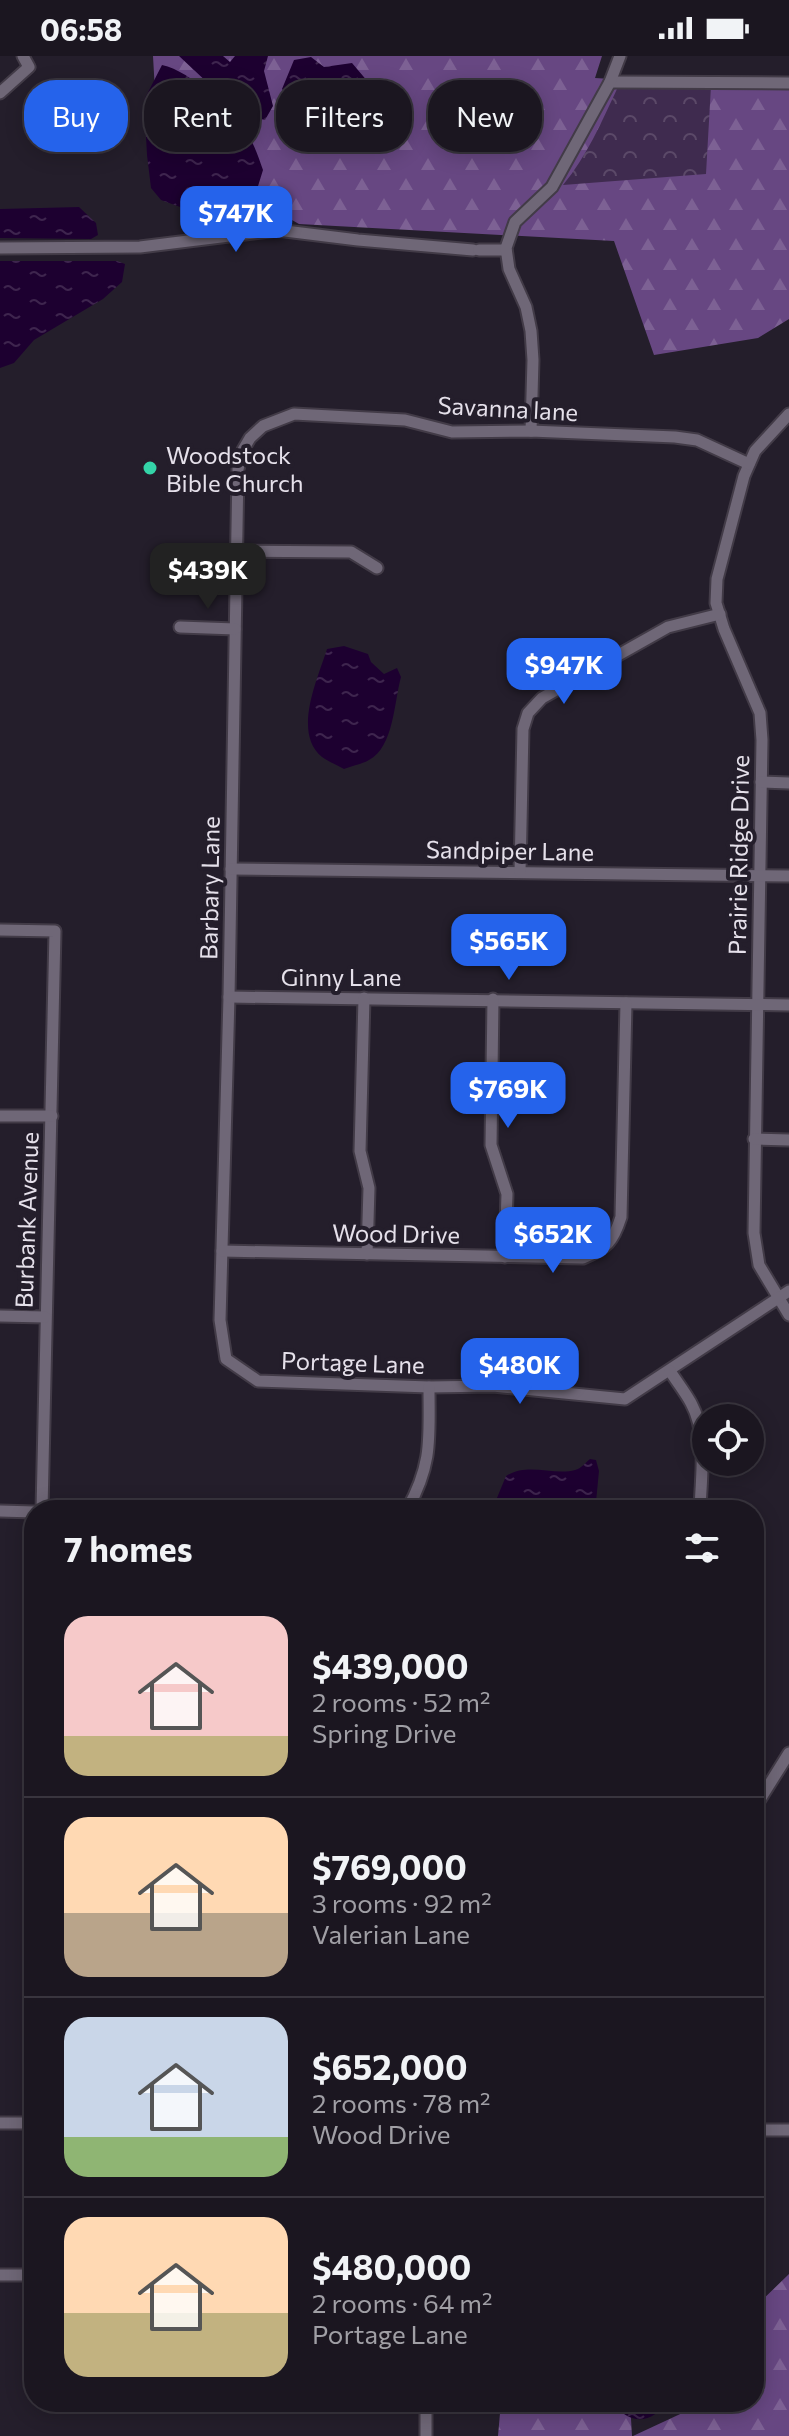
<!DOCTYPE html>
<html lang="en">
<head>
<meta charset="utf-8">
<style>
  :root { --surface:#1b1620; --page:#28232d; --text:#f1f3f6; --muted:#a09fa5; --line:#39353e; --accent:#2563eb }
  body { margin:0; font-family:Commissioner,sans-serif; background:var(--page); color:var(--text); height:100vh; display:flex; flex-direction:column; font-size:30px; white-space:nowrap }
  * { box-sizing:border-box; margin:0 }
  p { font-size:26px; color:var(--muted) }
  .icon { flex:none; width:44px; height:44px; fill:none; stroke:currentColor; stroke-width:2; stroke-linecap:round; stroke-linejoin:round }
  .map { position:relative; flex:1; overflow:hidden }
  .panel { position:absolute; left:24px; top:1444px; width:740px; height:912px; display:flex; flex-direction:column; background:var(--surface); border-radius:32px; box-shadow:0 4px 20px #0003,0 0 0 2px var(--line) }
  .panel>* { flex:none }
  .top-card { position:absolute; left:24px; top:24px; width:742px; height:72px; display:flex; gap:16px }
  .tools { position:absolute; left:692px; top:1348px; display:grid; gap:16px }
  .tools a { display:grid; place-items:center; width:72px; height:72px; border-radius:50%; background:var(--surface); box-shadow:0 4px 20px #0003,0 0 0 2px var(--line); font-size:40px }
  .price { position:absolute; translate:-50% -68px; padding:0 18px; border-radius:16px; background:var(--accent); color:#fff; font-size:26px; line-height:52px; filter:drop-shadow(0 2px 4px #0008) }
  .price::after { content:''; position:absolute; left:50%; top:48px; width:24px; height:18px; margin-left:-12px; background:inherit; clip-path:polygon(0 0,100% 0,50% 100%) }
  .price.active { background:#222; color:#fff }
  ul { padding:0; list-style:none }
  li { display:flex; align-items:center; gap:24px; height:200px; padding:0 40px }
  li+li { border-top:2px solid var(--line) }
  li span { display:grid; place-items:center; flex:none; width:224px; height:160px; border-radius:24px; color:#555 }
  li>.icon { margin-inline-start:auto }
  span .icon { width:96px; height:96px; fill:#fffc; stroke-width:1 }
  li b { font-size:34px }
  h2 { display:flex; justify-content:space-between; align-items:center; height:96px; padding:0 40px; font-size:34px }
  .pill { padding:0 28px; border-radius:32px; background:var(--surface); box-shadow:0 4px 20px #0003,0 0 0 2px var(--line); font-size:28px; line-height:72px }
  .pill.active { background:var(--accent); color:#fff }
  .status { display:flex; justify-content:space-between; align-items:center; height:56px; padding:0 40px; background:var(--surface); direction:ltr }
  .status svg { height:22px; fill:currentColor }
  .map>svg:first-child { display:block }
  .forest { fill:url(#forest-firs) }
  .park { fill:url(#park-crowns) }
  .water { fill:url(#water-ripples) }
  .lines { fill:none; stroke-linecap:round; stroke-linejoin:round }
  .minor-casing { stroke:#423b47; stroke-width:15 }
  .minor { stroke:#6f6777; stroke-width:11 }
  .poi-dot { fill:#34d4a8; stroke:#241e2b; stroke-width:3 }
  .labels { text-anchor:middle; dominant-baseline:central; stroke-width:8; stroke-linejoin:round; paint-order:stroke }
  .street-label { font-size:24px; fill:#e5e0ea; stroke:#241e2b }
  .poi-label { font-size:24px; fill:#e5e0ea; stroke:#241e2b; text-anchor:start }
</style>
</head>
<body>
<div class="status"><b>06:58</b><svg viewBox="0 0 49 12"><path d="M0 12V9h3v3zM5 12V6h3v6zM10 12V3h3v9zM15 12V0h3v12zM26 1h20v11H26zM47 4h2v5h-2z"/></svg></div>
<div class="map">
<svg width="789" height="2380" viewBox="0 0 789 2380">
  <defs>
    <pattern id="forest-firs" width="22" height="20" patternUnits="userSpaceOnUse" patternTransform="scale(2)"><rect width="22" height="20" fill="#674782"/><path d="M5 1l3.5 6h-7zM16 11l3.5 6h-7z" fill="#7d6194"/></pattern>
    <pattern id="park-crowns" width="20" height="18" patternUnits="userSpaceOnUse" patternTransform="scale(2)"><rect width="20" height="18" fill="#3f2b4f"/><path d="M2 6a3 3 0 1 1 6 0M12 15a3 3 0 1 1 6 0" fill="none" stroke="#5b4968"/></pattern>
    <pattern id="water-ripples" width="26" height="14" patternUnits="userSpaceOnUse" patternTransform="scale(2)"><rect width="26" height="14" fill="#1d0030"/><path d="M2 4q2-2 4 0t4 0M15 11q2-2 4 0t4 0" fill="none" stroke="#3e254e"/></pattern>
  </defs>
  <rect width="100%" height="100%" fill="#241e2b"/>
  <g class="forest">
    <polygon points="153,0 602,0 595,22 789,34 789,263 758,282 654,299 614,185 299,168 158,88"/>
    <polygon points="789,2218 789,2380 633,2380 706,2346 754,2346 754,2252"/>
    <polygon points="501,2346 630,2346 632,2380 498,2380"/>
  </g>
  <path class="park" d="M711 30 706 118 563 129C587 100 601 67 617 33Z"/>
  <g class="water">
    <polygon points="179,0 223,0 230,6 235,0 268,0 264,15 273,50 265,64 241,58"/>
    <polygon points="311,1 324,11 352,7 374,33 368,42 327,40 291,43 282,33 294,4"/>
    <path d="M162 9C192 15 229 55 248 80 255 89 259 103 263 114L254 143 210 162 161 144 151 132 147 99 144 44Z"/>
    <polygon points="79,151 96,167 98,179 91,183 0,182 0,153"/>
    <polygon points="0,205 117,205 125,208 122,226 103,243 34,284 14,307 0,312"/>
    <path d="M344 590 368 598 371 606 384 618 397 612 401 621C394 646 394 691 369 704 362 708 352 710 344 713 337 709 329 706 322 701 292 677 318 622 327 593Z"/>
    <path d="M590 1403 596 1404 599 1415 596 1446 559 1454H492L506 1420C528 1406 554 1420 575 1414 581 1413 586 1406 590 1403Z"/>
    <path d="M626 2346H670C655 2360 642 2370 624 2358Z"/>
  </g>
  <g class="lines">
    <defs>
      <g id="minor">
        <polyline points="610,26 789,27"/>
        <polyline points="0,37 29,11 23,0"/>
        <polyline points="0,192 140,191 277,174 358,184 473,194"/>
        <polyline points="479,194 506,194"/>
        <polyline points="789,358 755,395 744,420 717,523 716,547 724,573 760,657 762,684 754,1177 759,1209 789,1259"/>
        <polyline points="531,375 533,304 531,275 526,251 509,213 506,192 515,166 552,131 610,26 620,0"/>
        <polyline points="749,408 697,384 675,381 531,375 452,376 405,364 294,358 263,370 250,382 243,394 238,413 229,941 220,1264 226,1303 258,1325 429,1331 493,1330 625,1343 789,1235"/>
        <polyline points="237,495 351,496 377,512"/>
        <polyline points="180,571 235,573"/>
        <polyline points="761,726 789,727"/>
        <polyline points="231,813 789,820"/>
        <polyline points="520,816 523,673 528,657 542,642 668,571 720,558"/>
        <polyline points="0,874 55,875 42,1454"/>
        <polyline points="229,941 789,949"/>
        <polyline points="364,942 360,1095 369,1132 367,1198"/>
        <polyline points="493,943 491,1089 507,1138 505,1201"/>
        <polyline points="0,1060 52,1060"/>
        <polyline points="754,1083 789,1084"/>
        <path d="M222 1195 583 1202C607 1192 613 1186 621 1161L626 947"/>
        <polyline points="0,1260 45,1261"/>
        <path d="M670 1315C677 1326 685 1336 691 1347 708 1378 701 1420 700 1454"/>
        <path d="M407 1454C433 1407 429 1382 429 1331"/>
        <polyline points="0,1455 34,1456"/>
        <polyline points="754,1753 789,1697"/>
        <polyline points="0,2067 34,2067"/>
        <polyline points="754,2074 789,2074"/>
        <polyline points="0,2219 34,2219"/>
        <polyline points="426,2380 426,2346"/>
      </g>
    </defs>
    <use href="#minor" class="minor-casing"/>
    <use href="#minor" class="minor"/>
  </g>
  <circle class="poi-dot" cx="150" cy="412" r="8"/>
  <g class="labels">
    <g class="street-label">
      <text transform="translate(508 352) rotate(3)">Savanna lane</text>
      <text transform="translate(510 794) rotate(1)">Sandpiper Lane</text>
      <text transform="translate(738 799) rotate(-89)">Prairie Ridge Drive</text>
      <text transform="translate(209 832) rotate(-89)">Barbary Lane</text>
      <text x="341" y="920">Ginny Lane</text>
      <text transform="translate(26 1164) rotate(-88)">Burbank Avenue</text>
      <text transform="translate(396 1177) rotate(1)">Wood Drive</text>
      <text transform="translate(353 1306) rotate(2)">Portage Lane</text>
    </g>
    <g class="poi-label">
      <text x="166" y="398">Woodstock<tspan x="166" dy="28">Bible Church</tspan></text>
    </g>
  </g>
</svg>
<div class="tools">
<a><svg class="icon" aria-label="locate" viewBox="0 0 24 24"><circle cx="12" cy="12" r="6"/><path d="M12 2v4M12 18v4M2 12h4M18 12h4"/></svg></a>
</div>
<b class="price" style="left:236px;top:198px">$747K</b>
<b class="price active" style="left:208px;top:555px">$439K</b>
<b class="price" style="left:564px;top:650px">$947K</b>
<b class="price" style="left:509px;top:926px">$565K</b>
<b class="price" style="left:508px;top:1074px">$769K</b>
<b class="price" style="left:553px;top:1219px">$652K</b>
<b class="price" style="left:520px;top:1350px">$480K</b>
<div class="top-card">
<a class="pill active">Buy</a>
<a class="pill">Rent</a>
<a class="pill">Filters</a>
<a class="pill">New</a>
</div>
<section class="panel">
<h2>7 homes<svg class="icon" aria-label="filters" viewBox="0 0 24 24"><path d="M4 7h16M4 17h16"/><circle cx="9" cy="7" r="2"/><circle cx="15" cy="17" r="2"/></svg></h2>
<ul>
<li><span style="background:linear-gradient(#f6c9c9 75%,#c2b280 0)"><svg class="icon" aria-label="home" viewBox="0 0 24 24"><path d="M3 11l9-7 9 7M6 9v11h12V9"/></svg></span><div><b>$439,000</b><p>2 rooms · 52 m²</p><p>Spring Drive</p></div></li>
<li><span style="background:linear-gradient(#ffd9b3 60%,#b9a48a 0)"><svg class="icon" aria-label="home" viewBox="0 0 24 24"><path d="M3 11l9-7 9 7M6 9v11h12V9"/></svg></span><div><b>$769,000</b><p>3 rooms · 92 m²</p><p>Valerian Lane</p></div></li>
<li><span style="background:linear-gradient(#c9d6e8 75%,#8fb573 0)"><svg class="icon" aria-label="home" viewBox="0 0 24 24"><path d="M3 11l9-7 9 7M6 9v11h12V9"/></svg></span><div><b>$652,000</b><p>2 rooms · 78 m²</p><p>Wood Drive</p></div></li>
<li><span style="background:linear-gradient(#ffd9b3 60%,#c2b280 0)"><svg class="icon" aria-label="home" viewBox="0 0 24 24"><path d="M3 11l9-7 9 7M6 9v11h12V9"/></svg></span><div><b>$480,000</b><p>2 rooms · 64 m²</p><p>Portage Lane</p></div></li>
</ul>
</section>
</div>
</body>
</html>
